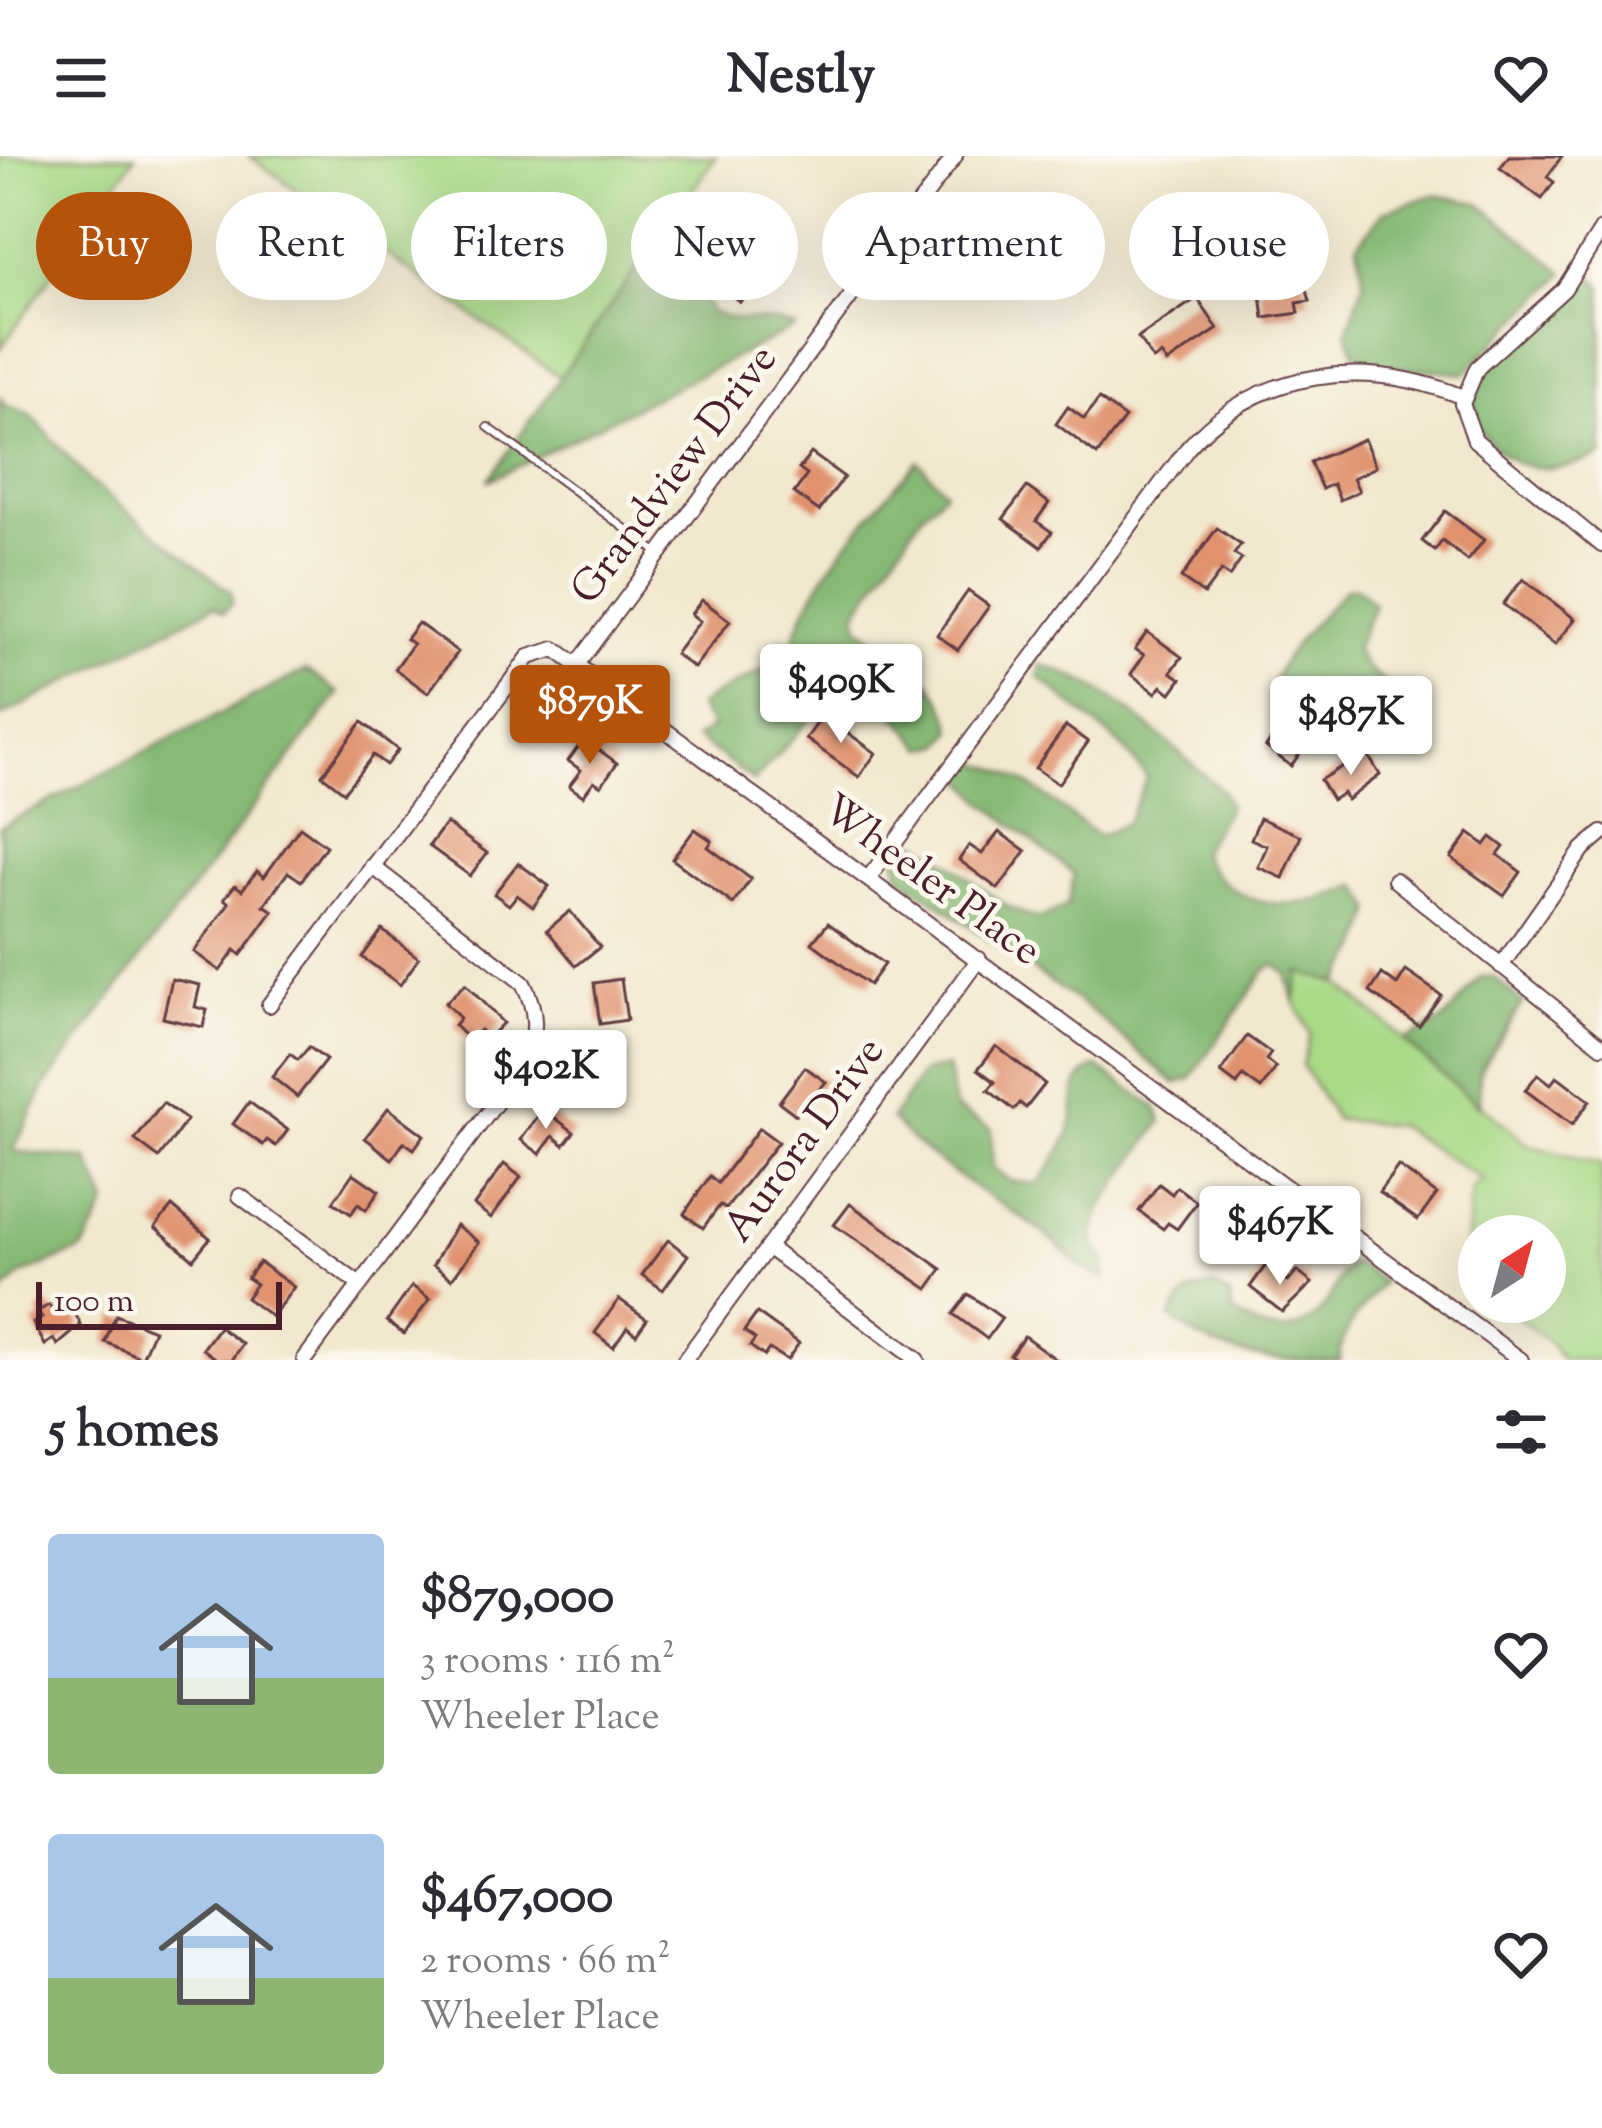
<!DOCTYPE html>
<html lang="en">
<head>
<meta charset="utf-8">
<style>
  :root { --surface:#fff; --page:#f2f2f3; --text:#2b2b33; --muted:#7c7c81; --accent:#b45309 }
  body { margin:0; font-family:"Sorts Mill Goudy",serif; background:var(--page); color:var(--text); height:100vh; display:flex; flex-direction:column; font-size:45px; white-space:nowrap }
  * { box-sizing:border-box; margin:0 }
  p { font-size:39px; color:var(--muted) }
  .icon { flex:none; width:66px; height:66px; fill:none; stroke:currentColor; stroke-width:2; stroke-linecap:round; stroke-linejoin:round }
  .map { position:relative; height:1204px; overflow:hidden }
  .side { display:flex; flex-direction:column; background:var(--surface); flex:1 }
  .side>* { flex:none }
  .guide { position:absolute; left:36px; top:36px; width:1530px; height:108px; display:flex; gap:24px }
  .needle { width:78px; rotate:36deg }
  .controls { position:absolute; left:1458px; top:1059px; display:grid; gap:24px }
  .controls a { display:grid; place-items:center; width:108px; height:108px; border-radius:50%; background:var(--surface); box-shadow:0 12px 48px #0002; font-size:60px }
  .scale { position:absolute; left:36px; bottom:30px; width:246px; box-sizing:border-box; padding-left:12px; border:6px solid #4a1f2b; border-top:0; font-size:33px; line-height:42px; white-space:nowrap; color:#4a1f2b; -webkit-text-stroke:9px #fbf7ec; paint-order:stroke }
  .price { position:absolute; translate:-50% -102px; padding:0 27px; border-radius:12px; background:#fff; color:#222; font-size:39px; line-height:78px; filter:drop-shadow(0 3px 6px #0008) }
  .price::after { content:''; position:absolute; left:50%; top:72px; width:36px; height:27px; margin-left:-18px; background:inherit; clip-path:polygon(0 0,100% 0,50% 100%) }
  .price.active { background:var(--accent); color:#fff }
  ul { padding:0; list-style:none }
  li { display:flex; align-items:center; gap:36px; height:300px; padding:0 48px }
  li span { display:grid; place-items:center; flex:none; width:336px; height:240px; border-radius:12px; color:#555 }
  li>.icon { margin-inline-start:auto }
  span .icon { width:144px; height:144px; fill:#fffc; stroke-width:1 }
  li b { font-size:51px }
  h2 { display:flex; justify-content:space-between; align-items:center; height:144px; padding:0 48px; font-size:51px }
  .chip { padding:0 42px; border-radius:54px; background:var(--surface); box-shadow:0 12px 48px #0002; font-size:42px; line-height:108px }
  .chip.active { background:var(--accent); color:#fff }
  header { display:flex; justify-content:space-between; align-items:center; height:156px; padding:0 48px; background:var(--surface); font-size:54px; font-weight:700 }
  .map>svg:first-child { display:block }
  .green { fill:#a9da88; stroke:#7a7c5a; stroke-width:3 }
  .forest { fill:#86ba74; stroke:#686c50; stroke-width:3 }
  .building { fill:#e0926e }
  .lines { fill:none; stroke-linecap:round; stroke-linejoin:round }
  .lane-casing { stroke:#633d44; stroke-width:10 }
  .street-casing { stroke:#633d44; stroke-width:18 }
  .lane { stroke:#fff; stroke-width:6 }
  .street { stroke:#fff; stroke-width:14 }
  .labels { text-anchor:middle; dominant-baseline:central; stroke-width:10; stroke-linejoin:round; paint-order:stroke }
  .street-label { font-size:42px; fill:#4a1f2b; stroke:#fbf7ec }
</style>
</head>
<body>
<header><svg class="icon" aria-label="menu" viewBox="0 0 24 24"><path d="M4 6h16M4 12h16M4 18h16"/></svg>Nestly<svg class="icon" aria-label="heart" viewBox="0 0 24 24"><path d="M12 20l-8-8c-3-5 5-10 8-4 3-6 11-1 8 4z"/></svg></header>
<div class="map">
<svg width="1602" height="1204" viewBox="0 0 1602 1204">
  <rect width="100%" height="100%" fill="#fbf7ec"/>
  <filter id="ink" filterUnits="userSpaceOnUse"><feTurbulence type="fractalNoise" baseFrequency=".00833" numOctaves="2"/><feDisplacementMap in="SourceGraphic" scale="24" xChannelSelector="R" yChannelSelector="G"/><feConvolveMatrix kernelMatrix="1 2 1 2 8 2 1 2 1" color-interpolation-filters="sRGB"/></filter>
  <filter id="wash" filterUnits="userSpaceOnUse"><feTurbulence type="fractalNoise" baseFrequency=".004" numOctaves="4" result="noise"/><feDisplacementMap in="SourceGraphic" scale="48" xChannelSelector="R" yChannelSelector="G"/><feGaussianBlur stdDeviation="2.7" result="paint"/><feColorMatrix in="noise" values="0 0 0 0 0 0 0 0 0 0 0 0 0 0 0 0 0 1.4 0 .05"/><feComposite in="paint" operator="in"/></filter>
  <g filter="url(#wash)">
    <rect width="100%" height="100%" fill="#f2e8cf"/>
    <g class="green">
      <polygon points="0,0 135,0 0,193"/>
      <polygon points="249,0 716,0 560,221"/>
      <polygon points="1299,815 1338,827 1528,989 1602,1009 1602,1204 1562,1204 1552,1189 1499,1146 1545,1146 1545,1080 1479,1080 1479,1129 1464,1117 1471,1034 1482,1024 1398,970 1335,963 1302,909 1310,878 1295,847"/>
    </g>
    <g class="forest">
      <polygon points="1434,39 1479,47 1565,117 1464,218 1359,207 1347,176 1364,125 1357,89 1384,55"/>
      <path d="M679 52C696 80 692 119 710 155 739 170 767 159 795 171L488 325Z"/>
      <path d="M1586 117 1602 129V299C1549 321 1506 319 1474 264 1464 209 1554 160 1586 117Z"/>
      <polygon points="0,239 3,248 32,260 90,326 231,436 232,448 224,456 214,450 0,561"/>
      <path d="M918 305 945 335 922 358 856 457 859 470C896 503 943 520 953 575L942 589 924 592 858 515 843 512 823 532 807 566 754 625 696 582 712 572 699 551C711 536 766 517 791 496 805 427 871 357 918 305Z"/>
      <path d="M1356 431 1374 449 1355 493 1366 512 1417 551 1403 596 1391 599 1357 571 1292 568 1272 553C1264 507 1319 464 1346 432Z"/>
      <path d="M1041 509C1108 526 1170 589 1221 634L1229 650 1200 697C1235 759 1300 757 1358 729L1373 753 1361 791 1338 827 1299 816 1295 847 1286 817 1274 808 1265 814 1191 923 1175 927 1093 856 901 721 895 701 908 683C958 702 987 750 1040 763L1068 749 1074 718 985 647 962 621 973 606C1022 614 1059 653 1099 681L1127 666 1147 621 1123 591 1039 521Z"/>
      <polygon points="306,514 339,537 45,930 13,995 88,1004 107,1048 84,1093 21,1119 0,1140 0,671"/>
      <polygon points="1481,821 1494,821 1522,847 1480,914 1479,950 1404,885 1444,864"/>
      <path d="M947 911 955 952 991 973 993 1012 1010 1025 1037 1028C1049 1014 1062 995 1069 978 1079 954 1065 922 1097 911L1157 952 1162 965 1101 1052 1092 1083 1105 1104V1123C1079 1115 1066 1094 1045 1078 992 1040 935 1011 891 963L923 916Z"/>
      <path d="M1354 1106 1383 1126C1367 1147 1338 1176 1340 1204 1275 1204 1218 1204 1171 1162 1180 1139 1191 1133 1215 1130L1230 1141 1234 1157C1266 1180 1301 1184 1327 1146 1337 1131 1338 1117 1354 1106Z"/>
    </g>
    <g id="blocks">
      <g class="building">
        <polygon points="1509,0 1562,0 1547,21 1554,26 1542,43 1500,12"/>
        <polygon points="746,95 780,119 768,135 755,126 740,146 719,130 731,113 723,107 731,96 740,103"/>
        <polygon points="1299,106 1310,145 1297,147 1299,157 1264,162 1260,132 1283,129 1280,108"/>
        <polygon points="1197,142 1218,173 1167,207 1161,199 1153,204 1138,182"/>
        <polygon points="1099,243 1125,262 1097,299 1056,268 1068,251 1084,263"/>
        <polygon points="1364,283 1376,311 1353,322 1359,335 1340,344 1333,328 1322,333 1310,306"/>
        <polygon points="811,297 844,321 819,355 794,337 807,319 799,313"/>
        <polygon points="1027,331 1049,347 1036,365 1052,376 1041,391 1003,363"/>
        <polygon points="1445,355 1484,384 1468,405 1442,385 1435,395 1422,385"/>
        <polygon points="1217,372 1241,389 1234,398 1242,403 1229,421 1221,415 1204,438 1181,422"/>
        <polygon points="1523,423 1575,463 1555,489 1503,448"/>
        <polygon points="968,435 989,450 958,494 937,479"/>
        <polygon points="702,444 730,465 694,512 675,498 700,465 691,458"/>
        <polygon points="418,467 458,496 428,537 395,513 413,488 406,483"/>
        <polygon points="1147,476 1182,501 1171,516 1181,523 1171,537 1162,530 1156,537 1131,518 1144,499 1135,493"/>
        <polygon points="823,559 876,597 859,621 806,583"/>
        <polygon points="362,566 398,594 386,609 373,599 344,636 322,619"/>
        <polygon points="1066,570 1088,586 1058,628 1035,612"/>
        <polygon points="1280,571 1305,590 1291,610 1266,591"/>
        <polygon points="584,583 617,607 601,630 594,625 583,640 569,630 581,614 568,605"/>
        <polygon points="1366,596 1380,619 1347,644 1343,637 1332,644 1320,624"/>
        <polygon points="1260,662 1301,680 1283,722 1258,711 1267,690 1251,683"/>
        <polygon points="446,667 487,697 470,720 429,690"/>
        <polygon points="300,671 326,690 301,725 288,716 264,749 273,755 241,799 235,794 220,815 194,796 229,747 224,743 235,729 242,734 257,715 264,721"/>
        <polygon points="695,673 712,685 708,691 751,723 733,748 672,703"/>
        <polygon points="999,676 1026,695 998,733 959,704 969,689 982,698"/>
        <polygon points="1469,677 1485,689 1491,681 1504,691 1498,699 1521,716 1504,740 1451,702"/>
        <polygon points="518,707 549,730 533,751 517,739 509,749 494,738"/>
        <polygon points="570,755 600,791 576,810 547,774"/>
        <polygon points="828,767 884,808 869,829 812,787"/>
        <polygon points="382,774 419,802 400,829 362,801"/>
        <polygon points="1406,815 1441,839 1419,870 1370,836 1382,818 1397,829"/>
        <polygon points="172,823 200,829 195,851 207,854 203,871 163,862"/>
        <polygon points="621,823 627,864 600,868 594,827"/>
        <polygon points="465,828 503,867 488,882 480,874 469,884 454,869 460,862 445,847"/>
        <polygon points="1247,880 1271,897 1266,904 1276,912 1261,933 1243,920 1237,929 1221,917"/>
        <polygon points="996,890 1045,928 1026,952 1020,947 1014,954 988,934 995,926 978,913"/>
        <polygon points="309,891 326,904 297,941 272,921 290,898 298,904"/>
        <polygon points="590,901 610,911 591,951 571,941"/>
        <polygon points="805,911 826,926 796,959 779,946"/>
        <polygon points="1538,918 1551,928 1557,920 1590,945 1572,969 1525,934"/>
        <polygon points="249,946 288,974 276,990 267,984 263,989 233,968"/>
        <polygon points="163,947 187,964 159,1002 135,984"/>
        <polygon points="388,952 424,979 414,993 404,986 392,1003 365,982"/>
        <polygon points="543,953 574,976 564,989 553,980 540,998 521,984"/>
        <polygon points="759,972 778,986 726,1053 720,1049 703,1072 684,1058 710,1020 718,1027"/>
        <polygon points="504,1008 521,1021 491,1062 474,1049"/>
        <polygon points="1398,1010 1437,1038 1418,1064 1379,1036"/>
        <polygon points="353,1017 379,1035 366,1054 358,1048 351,1058 333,1046"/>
        <polygon points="1159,1028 1172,1038 1177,1031 1197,1046 1177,1073 1168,1067 1163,1073 1139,1055"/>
        <polygon points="850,1048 942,1113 928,1133 834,1069"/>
        <polygon points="172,1050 210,1082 193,1103 155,1071"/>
        <polygon points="456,1069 479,1086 452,1123 433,1109"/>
        <polygon points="668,1084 688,1099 663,1134 642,1119"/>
        <polygon points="259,1106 294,1131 272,1161 246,1142 256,1128 247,1122"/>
        <polygon points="1266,1109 1288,1126 1297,1115 1312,1127 1282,1156 1250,1131"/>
        <polygon points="412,1130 430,1143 404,1178 387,1165"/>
        <polygon points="968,1138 1002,1162 987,1183 953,1158"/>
        <polygon points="619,1143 647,1163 636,1178 627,1171 613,1191 595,1177"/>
        <polygon points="49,1149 55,1159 71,1150 81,1169 58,1189 54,1183 45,1189 33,1167 42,1162 38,1155"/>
        <polygon points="757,1157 799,1187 787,1204 769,1193 764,1200 750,1190 755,1183 744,1175"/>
        <polygon points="116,1159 154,1174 142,1202 105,1186"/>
        <polygon points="219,1171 243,1188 232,1204 218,1204 203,1193"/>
        <polygon points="1024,1180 1057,1204 1017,1204 1010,1199"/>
      </g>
    </g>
  </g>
  <g filter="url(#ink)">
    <use href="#blocks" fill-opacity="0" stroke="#633d44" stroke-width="3"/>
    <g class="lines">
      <defs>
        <polyline id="lane" points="488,271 657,396"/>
        <g id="street">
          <polyline points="1602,73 1564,133 1477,212 1462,248 1475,284 1602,389"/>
          <polyline points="579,506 955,0"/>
          <path d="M868 723 1187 293C1258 211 1366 202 1463 241"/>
          <polyline points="1395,724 1602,890"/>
          <polyline points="1501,810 1583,693 1602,677"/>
          <polyline points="269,849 529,501 555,493 1521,1204"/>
          <polyline points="240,1040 360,1129"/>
          <polyline points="769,1092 917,1204"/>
          <path d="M304 1204 525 908C537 879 538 856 523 827L372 710"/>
          <polyline points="685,1204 979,803"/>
        </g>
      </defs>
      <use href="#lane" class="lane-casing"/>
      <use href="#street" class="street-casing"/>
      <use href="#lane" class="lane"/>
      <use href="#street" class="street"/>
    </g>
  </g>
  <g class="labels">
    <g class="street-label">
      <text transform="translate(676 320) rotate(-53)">Grandview Drive</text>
      <text transform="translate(930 726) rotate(36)">Wheeler Place</text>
      <text transform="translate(806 985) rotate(-54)">Aurora Drive</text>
    </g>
  </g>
</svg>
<div class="controls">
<a><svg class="needle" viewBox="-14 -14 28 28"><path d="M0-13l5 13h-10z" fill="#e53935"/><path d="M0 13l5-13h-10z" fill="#7c7c81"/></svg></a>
</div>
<div class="scale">100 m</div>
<b class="price" style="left:841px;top:590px">$409K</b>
<b class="price active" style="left:590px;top:611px">$879K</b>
<b class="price" style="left:1351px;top:622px">$487K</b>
<b class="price" style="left:546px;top:976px">$402K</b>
<b class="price" style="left:1280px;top:1132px">$467K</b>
<div class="guide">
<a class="chip active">Buy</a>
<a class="chip">Rent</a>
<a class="chip">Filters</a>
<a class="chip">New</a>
<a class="chip">Apartment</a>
<a class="chip">House</a>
</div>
</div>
<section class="side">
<h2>5 homes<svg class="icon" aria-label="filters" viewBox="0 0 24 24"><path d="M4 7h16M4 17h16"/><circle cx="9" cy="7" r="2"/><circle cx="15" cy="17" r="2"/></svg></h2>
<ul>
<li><span style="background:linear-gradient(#a9c7e8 60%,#8fb573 0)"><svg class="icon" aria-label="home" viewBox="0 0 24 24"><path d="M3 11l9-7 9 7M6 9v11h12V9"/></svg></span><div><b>$879,000</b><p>3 rooms · 116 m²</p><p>Wheeler Place</p></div><svg class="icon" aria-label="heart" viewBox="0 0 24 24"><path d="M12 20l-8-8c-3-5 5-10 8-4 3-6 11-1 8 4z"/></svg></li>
<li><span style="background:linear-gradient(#a9c7e8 60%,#8fb573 0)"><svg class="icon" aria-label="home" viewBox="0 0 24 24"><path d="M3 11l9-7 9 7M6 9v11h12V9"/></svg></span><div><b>$467,000</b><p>2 rooms · 66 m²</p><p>Wheeler Place</p></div><svg class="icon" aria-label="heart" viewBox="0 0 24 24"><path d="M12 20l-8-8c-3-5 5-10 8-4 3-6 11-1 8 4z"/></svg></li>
</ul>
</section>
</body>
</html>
